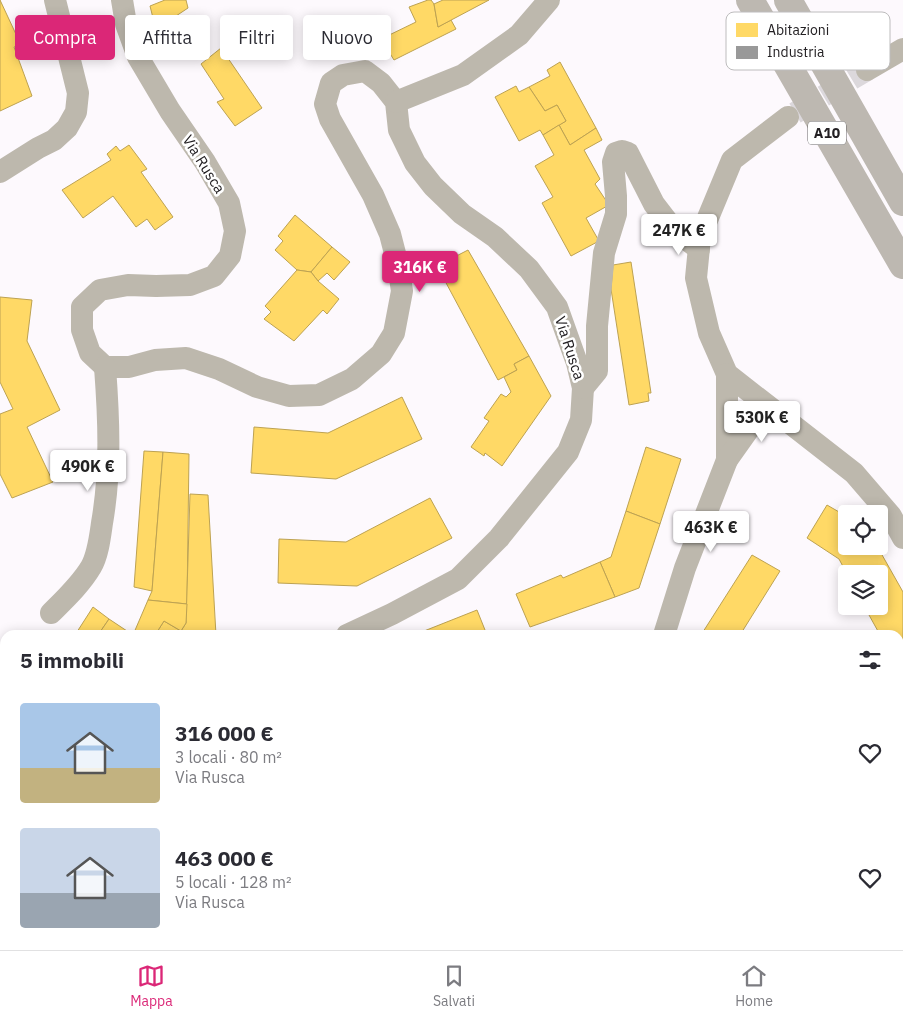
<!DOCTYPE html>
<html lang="it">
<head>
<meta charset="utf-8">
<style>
  :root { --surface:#fff; --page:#f7f7f7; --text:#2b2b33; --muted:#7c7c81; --line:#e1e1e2; --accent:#db2777 }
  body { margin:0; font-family:"IBM Plex Sans",sans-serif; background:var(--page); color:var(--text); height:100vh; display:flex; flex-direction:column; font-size:19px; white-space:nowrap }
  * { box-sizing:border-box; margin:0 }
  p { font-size:16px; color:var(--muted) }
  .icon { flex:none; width:28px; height:28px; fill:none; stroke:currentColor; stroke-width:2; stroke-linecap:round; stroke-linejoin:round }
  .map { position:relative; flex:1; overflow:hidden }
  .sheet { position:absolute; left:0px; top:630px; width:904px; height:320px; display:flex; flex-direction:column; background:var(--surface); border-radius:15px 15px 0 0; box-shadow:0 2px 12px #0003 }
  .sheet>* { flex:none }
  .hud { position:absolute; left:15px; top:15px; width:500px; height:45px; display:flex; gap:10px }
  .controls { position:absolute; left:838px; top:505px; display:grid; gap:10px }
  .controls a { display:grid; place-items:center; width:50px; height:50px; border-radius:5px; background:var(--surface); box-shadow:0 2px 12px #0003; font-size:25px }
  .price { position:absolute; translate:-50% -42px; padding:0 11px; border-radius:5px; background:#fff; color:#222; font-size:16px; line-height:32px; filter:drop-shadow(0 1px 2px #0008) }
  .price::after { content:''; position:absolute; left:50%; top:30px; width:15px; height:11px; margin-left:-8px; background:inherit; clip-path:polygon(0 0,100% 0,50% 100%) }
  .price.on { background:var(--accent); color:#fff }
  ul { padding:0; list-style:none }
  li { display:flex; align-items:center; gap:15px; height:125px; padding:0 20px }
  li span { display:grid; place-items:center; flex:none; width:140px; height:100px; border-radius:5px; color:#555 }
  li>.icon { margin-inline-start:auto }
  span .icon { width:60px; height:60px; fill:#fffc; stroke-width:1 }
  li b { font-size:21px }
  h2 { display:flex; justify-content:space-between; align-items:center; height:60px; padding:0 20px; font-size:21px }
  .pill { padding:0 18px; border-radius:5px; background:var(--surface); box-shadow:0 2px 12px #0003; font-size:18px; line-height:45px }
  .pill.on { background:var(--accent); color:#fff }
  .tab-bar { display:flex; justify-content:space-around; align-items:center; height:70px; border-top:1px solid var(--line); background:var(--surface); font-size:14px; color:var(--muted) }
  .tab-bar a { display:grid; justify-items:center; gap:2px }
  .tab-bar .on { color:var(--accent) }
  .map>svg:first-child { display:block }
  .green { fill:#e4e5c7 }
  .homes { fill:#ffd966; stroke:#bda252 }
  .industry { fill:#999; stroke:#767576 }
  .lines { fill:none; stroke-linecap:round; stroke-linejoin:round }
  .stream { stroke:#6dcde2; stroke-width:7 }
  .minor-tunnel { stroke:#dcd8dc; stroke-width:22; stroke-dasharray:22 11; stroke-linecap:butt }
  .minor { stroke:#bdb8ad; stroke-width:22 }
  .motorway { stroke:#bdb8b1; stroke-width:28 }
  .labels { text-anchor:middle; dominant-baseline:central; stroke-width:5; stroke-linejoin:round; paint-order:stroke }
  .shield { fill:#fff; stroke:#656365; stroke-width:1 }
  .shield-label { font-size:14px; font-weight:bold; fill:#232023 }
  .street-label { font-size:15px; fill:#232023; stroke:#fff }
  .key { fill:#fff; stroke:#bdbcbd; stroke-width:1 }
  .key-label { font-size:14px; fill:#232023 }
</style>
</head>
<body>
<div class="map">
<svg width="903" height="950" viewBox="0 0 903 950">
  <rect width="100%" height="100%" fill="#fdf9fd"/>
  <g class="green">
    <polygon points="0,832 5,834 5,945 25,945 26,950 0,950"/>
    <polygon points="611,945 677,945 673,950 617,950"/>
  </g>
  <g class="homes">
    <polygon points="0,0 21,45 14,47 32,96 0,111"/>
    <polygon points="165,0 186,0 188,8 176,16 179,32 158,38 150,6"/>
    <polygon points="428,0 431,0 434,4 438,27 451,20 456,29 394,60 381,39 416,22 409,7"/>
    <polygon points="443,0 489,0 438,27 434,4"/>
    <polygon points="221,48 262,108 235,126 217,102 224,99 201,64"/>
    <polygon points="560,62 596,128 570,145 559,125 566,121 557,105 545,111 529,87 550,76 547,70"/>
    <polygon points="516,86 519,92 529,87 545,111 557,105 566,121 543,135 540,130 519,141 495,97"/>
    <polygon points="559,125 570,145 596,128 602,140 584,150 600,179 595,184 609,205 586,218 599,241 571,256 542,203 553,197 535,166 554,155 543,135"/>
    <polygon points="129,145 147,169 141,172 173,217 155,230 147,219 136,227 113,196 83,218 62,190 111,160 107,154 116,146 120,151"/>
    <polygon points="295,215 332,247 311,272 297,270 275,250 283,241 278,236"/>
    <polygon points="332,247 350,262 334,280 327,273 318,281 311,272"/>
    <polygon points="468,250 529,356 514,364 517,370 498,380 437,266"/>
    <polygon points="631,262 651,393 648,393 649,401 629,405 611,289 613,265"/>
    <polygon points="297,270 311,272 318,281 339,299 327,314 323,310 294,341 264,319 271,312 265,306"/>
    <polygon points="0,297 32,300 27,341 60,410 27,427 53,482 12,498 0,474 0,414 13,409 0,382"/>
    <polygon points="529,356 551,396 502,466 485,453 484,456 471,447 489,421 484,418 501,394 506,397 511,392 504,377 517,370 514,364"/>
    <polygon points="402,397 422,439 336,479 251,473 254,427 328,433"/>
    <polygon points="646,447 681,459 660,524 626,511"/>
    <polygon points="144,451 163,452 152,591 134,587"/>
    <polygon points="163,452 189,454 187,604 148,600 152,591"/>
    <polygon points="190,494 208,495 216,635 162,635 157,632 164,621 181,631 186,623"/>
    <polygon points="430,498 452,538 357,586 278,583 279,539 346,542"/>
    <polygon points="827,505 846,516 846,546 877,546 903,592 903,660 899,665 903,670 899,676 899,635 877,635 879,633 864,606 879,606 879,574 847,574 839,559 807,538"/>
    <polygon points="626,511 660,524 639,588 615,597 600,562 611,557"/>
    <polygon points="752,555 780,571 740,635 701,635"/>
    <polygon points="600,562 615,597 530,627 516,594 561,575 563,578"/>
    <polygon points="148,600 187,604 186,623 181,631 164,621 157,632 162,635 133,635"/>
    <polygon points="93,607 109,619 98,635 75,635"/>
    <polygon points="477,610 487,635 414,635"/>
    <polygon points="109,619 133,635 98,635"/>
    <polygon points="130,945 174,945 175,950 131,950"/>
    <polygon points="825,945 838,945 842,950 819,950"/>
  </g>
  <polygon class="industry" points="903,720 903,821 899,826 899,725"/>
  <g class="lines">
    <polyline class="stream" points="12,950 26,945"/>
    <polyline class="minor-tunnel" points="795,113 867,70"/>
    <g class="minor">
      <polyline points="122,0 126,24 138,57 170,111 205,162 229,203 235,231 230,256 214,276 190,285 156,286 128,285 100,290 82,307 82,330 90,353 105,367 129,367 155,360 186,358 219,369 257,387 289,396 319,395 352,379 381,354 394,333 402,291 398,265 390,234 373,195 330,119 325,104 331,83 343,75 365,71 381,83 396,102 399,130 415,163 433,186 462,214 495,237 529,269 557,307 577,363 583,388 581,420 568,452 499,538 458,579 392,614 347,635"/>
      <polyline points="867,70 903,49"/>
      <polyline points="396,102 463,75 519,35 549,0"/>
      <polyline points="788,117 732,160 700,237 696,278 709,333 727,374 854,473 891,516 903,538"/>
      <polyline points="0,172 38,148 54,140 67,128 76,112 78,93 55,0"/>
      <polyline points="727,374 727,460"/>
      <polyline points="583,388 597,371 597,326 604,253 616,214 616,196 613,162 616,153 622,151 628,153 654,204 674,230 699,249"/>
      <path d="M51 613C65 599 81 584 91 567 98 555 100 537 102 523 111 471 109 420 105 367"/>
      <polyline points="664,635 685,568 727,460 766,405"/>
      <polyline points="229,945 238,950"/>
    </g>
    <g class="motorway">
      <polyline points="750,0 903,265"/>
      <polyline points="788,0 903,202"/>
    </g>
  </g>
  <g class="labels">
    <rect class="shield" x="808" y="121.5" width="38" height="23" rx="4"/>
    <g class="shield-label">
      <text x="827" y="133">A10</text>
    </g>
    <g class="street-label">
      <text transform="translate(204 164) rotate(58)">Via Rusca</text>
      <text transform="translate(570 348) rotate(72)">Via Rusca</text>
    </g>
  </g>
  <rect x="726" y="12" width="164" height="58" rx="8" class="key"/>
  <rect x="736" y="23" width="22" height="14" fill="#ffd966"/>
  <rect x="736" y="46" width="22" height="13" fill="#999"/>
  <g class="key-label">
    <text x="767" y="35">Abitazioni</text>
    <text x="767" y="57">Industria</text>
  </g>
</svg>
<div class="controls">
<a><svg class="icon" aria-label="locate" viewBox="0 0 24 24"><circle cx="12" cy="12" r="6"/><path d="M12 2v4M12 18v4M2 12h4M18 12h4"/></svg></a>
<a><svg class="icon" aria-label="layers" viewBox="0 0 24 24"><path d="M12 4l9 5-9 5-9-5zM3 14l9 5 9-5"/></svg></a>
</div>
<b class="price" style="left:679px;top:256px">247K €</b>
<b class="price on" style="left:420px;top:293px">316K €</b>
<b class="price" style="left:762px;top:443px">530K €</b>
<b class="price" style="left:88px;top:492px">490K €</b>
<b class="price" style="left:711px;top:553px">463K €</b>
<div class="hud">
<a class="pill on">Compra</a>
<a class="pill">Affitta</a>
<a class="pill">Filtri</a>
<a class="pill">Nuovo</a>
</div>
<section class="sheet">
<h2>5 immobili<svg class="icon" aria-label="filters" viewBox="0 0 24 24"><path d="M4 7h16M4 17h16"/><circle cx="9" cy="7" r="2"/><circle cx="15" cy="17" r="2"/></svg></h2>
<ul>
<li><span style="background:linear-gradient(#a9c7e8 65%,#c2b280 0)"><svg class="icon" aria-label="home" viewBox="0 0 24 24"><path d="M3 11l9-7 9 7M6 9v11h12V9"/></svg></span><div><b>316 000 €</b><p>3 locali · 80 m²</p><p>Via Rusca</p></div><svg class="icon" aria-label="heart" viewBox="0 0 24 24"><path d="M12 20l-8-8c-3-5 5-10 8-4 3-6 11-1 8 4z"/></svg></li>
<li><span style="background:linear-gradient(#c9d6e8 65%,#9aa5b1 0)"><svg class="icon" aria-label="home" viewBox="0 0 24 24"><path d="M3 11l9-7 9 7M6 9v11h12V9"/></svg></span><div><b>463 000 €</b><p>5 locali · 128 m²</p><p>Via Rusca</p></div><svg class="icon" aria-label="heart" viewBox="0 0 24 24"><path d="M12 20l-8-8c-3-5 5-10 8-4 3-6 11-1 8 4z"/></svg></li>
</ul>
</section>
</div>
<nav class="tab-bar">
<a class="on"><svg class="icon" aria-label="map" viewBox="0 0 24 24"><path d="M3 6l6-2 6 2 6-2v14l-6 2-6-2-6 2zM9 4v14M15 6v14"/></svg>Mappa</a>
<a><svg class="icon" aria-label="saved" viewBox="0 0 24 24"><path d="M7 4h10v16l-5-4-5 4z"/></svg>Salvati</a>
<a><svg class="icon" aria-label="home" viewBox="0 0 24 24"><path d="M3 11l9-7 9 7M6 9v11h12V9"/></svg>Home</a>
</nav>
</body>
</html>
